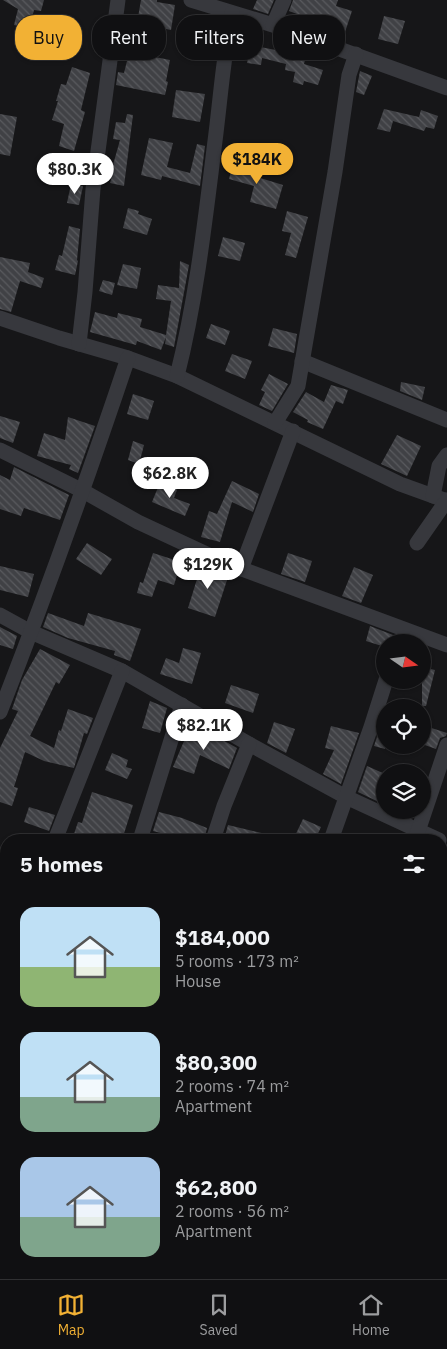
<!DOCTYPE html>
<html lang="en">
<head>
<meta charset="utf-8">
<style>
  :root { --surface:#101012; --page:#1e1e20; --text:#f1f3f6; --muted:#9c9d9f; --line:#303032; --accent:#f2b134 }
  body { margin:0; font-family:"IBM Plex Sans",sans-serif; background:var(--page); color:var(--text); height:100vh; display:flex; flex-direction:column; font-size:19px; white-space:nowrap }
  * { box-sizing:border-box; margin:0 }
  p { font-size:16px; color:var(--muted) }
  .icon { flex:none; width:28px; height:28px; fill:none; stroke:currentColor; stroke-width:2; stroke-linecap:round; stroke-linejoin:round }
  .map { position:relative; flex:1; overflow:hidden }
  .details { position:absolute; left:0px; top:834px; width:448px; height:446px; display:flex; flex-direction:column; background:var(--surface); border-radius:20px 20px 0 0; box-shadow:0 1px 4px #0004,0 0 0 1px var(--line) }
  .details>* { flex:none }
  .banner { position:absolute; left:15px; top:15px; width:418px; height:45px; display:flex; gap:10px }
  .needle { width:32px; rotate:104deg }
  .buttons { position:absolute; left:376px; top:634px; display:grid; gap:10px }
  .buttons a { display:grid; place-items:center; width:55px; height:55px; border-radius:50%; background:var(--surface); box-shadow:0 1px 4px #0004,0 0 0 1px var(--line); font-size:25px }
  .price { position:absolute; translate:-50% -42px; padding:0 11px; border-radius:18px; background:#fff; color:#222; font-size:16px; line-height:32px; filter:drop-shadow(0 1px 2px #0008) }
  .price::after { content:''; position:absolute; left:50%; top:30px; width:15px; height:11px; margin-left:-8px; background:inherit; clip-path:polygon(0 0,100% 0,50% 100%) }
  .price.selected { background:var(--accent); color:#111 }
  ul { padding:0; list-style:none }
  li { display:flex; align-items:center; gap:15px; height:125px; padding:0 20px }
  li span { display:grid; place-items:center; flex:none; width:140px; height:100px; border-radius:15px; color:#555 }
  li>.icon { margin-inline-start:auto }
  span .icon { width:60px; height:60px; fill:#fffc; stroke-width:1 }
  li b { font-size:21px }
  h2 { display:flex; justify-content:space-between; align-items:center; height:60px; padding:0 20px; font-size:21px }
  .pill { padding:0 18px; border-radius:20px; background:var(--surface); box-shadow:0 1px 4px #0004,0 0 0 1px var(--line); font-size:18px; line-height:45px }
  .pill.selected { background:var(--accent); color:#111 }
  .dock { display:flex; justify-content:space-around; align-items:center; height:70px; border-top:1px solid var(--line); background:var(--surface); font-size:14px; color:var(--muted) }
  .dock a { display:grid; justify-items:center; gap:2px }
  .dock .selected { color:var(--accent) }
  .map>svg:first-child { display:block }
  .building { fill:url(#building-back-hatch) }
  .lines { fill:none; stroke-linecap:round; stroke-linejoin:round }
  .street { stroke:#37383d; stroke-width:15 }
  .secondary { stroke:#45474d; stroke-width:21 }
</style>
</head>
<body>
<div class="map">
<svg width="447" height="1279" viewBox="0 0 447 1279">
  <defs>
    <pattern id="building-back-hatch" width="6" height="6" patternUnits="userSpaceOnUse" patternTransform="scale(1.25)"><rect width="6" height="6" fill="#404145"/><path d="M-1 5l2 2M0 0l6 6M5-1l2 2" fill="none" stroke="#595a5e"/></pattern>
  </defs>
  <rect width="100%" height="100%" fill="#161618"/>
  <g class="building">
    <polygon points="3,0 44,0 41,11 34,10 29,29 14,25 18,9"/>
    <polygon points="141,0 157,0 157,2 175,5 171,30 137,23"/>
    <polygon points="257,0 274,0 268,14 253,9"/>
    <polygon points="293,0 338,0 336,6 352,11 345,32 289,11"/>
    <polygon points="384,16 405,21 398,44 378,39"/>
    <polygon points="250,45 306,56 304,64 323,70 318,85 304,81 303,85 293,82 295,72 285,70 286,64 262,58 261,65 247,63"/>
    <polygon points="129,53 149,58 150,56 170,60 166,81 168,82 165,95 116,85 118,72 124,73"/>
    <polygon points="72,67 90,73 81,110 85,112 74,151 59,146 64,124 52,120 58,101 56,101 61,84 66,85"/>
    <polygon points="360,71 372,76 364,95 356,92"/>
    <polygon points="176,90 205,94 200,122 172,117"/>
    <polygon points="384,109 419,117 421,110 438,116 434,129 426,127 424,131 393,121 390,132 377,129"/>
    <polygon points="0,114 17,117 10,156 0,154"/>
    <polygon points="127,114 133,115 124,186 110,183 113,173 111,172 113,165 120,140 113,139 116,122 125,123"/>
    <polygon points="149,138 173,143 167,167 190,173 197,144 205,146 200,186 162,176 161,180 141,175"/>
    <polygon points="234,161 260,169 257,177 283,185 276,209 250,202 254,186 229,179"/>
    <polygon points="71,184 83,186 79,205 67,203"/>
    <polygon points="128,208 139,211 138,214 152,219 147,235 123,228"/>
    <polygon points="287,211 308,217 296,258 285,255 291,233 282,231"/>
    <polygon points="69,226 80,229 77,260 78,261 75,275 55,270 59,255 62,256"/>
    <polygon points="223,237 245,243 240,261 218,256"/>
    <polygon points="0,257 30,263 28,272 44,278 41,288 20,281 11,312 0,309"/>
    <polygon points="180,261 189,265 174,347 165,344 166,337 161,350 137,341 136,345 90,332 95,312 117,318 118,313 142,319 140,327 166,335 171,301 156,299 158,285 179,288"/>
    <polygon points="123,264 141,268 137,289 117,285"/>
    <polygon points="103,280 115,283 112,295 99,291"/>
    <polygon points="211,324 230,331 225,345 206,338"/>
    <polygon points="273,328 297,334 294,353 268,346"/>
    <polygon points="232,354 252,361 245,379 225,371"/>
    <polygon points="269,374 288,384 272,411 259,405 265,392 261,390"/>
    <polygon points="401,382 425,387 422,400 400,391"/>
    <polygon points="331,385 348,390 343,404 336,401 323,429 307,422 308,420 293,412 306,392 324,402"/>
    <polygon points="133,394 154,401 148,420 127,414"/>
    <polygon points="0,416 20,422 13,443 0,438"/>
    <polygon points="68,417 95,426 78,473 69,469 71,465 37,456 44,433 65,440"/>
    <polygon points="397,435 421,446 407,476 381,464"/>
    <polygon points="133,441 144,445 139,464 128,460"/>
    <polygon points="14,467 69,495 60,520 24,508 21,516 0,509 0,475 10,480"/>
    <polygon points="161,480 178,487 174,498 190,504 185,516 152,502"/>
    <polygon points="232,481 259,494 253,512 232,502 220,542 201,537 209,511 217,514"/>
    <polygon points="87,543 112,559 101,575 76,559"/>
    <polygon points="153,553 181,562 174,585 158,580 152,597 137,593 140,582 143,583"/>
    <polygon points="288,553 312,561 305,582 281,574"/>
    <polygon points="202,563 229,574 215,617 188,608"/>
    <polygon points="0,566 34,574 28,597 0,590"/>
    <polygon points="354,567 373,575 361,603 342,596"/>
    <polygon points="48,613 84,626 88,613 141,629 130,661 114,655 115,651 68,638 43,627"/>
    <polygon points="370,626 393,635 391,642 385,642 385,647 366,641"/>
    <polygon points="0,627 17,636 13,649 0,645"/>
    <polygon points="183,648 201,653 192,684 160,674 166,658 179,663"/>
    <polygon points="40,649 70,665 59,684 56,682 30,736 54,748 59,730 61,731 68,709 93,718 87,734 84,733 74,768 44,761 25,752 14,787 18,788 12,806 0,802 0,748 18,711 12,709 22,680"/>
    <polygon points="422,667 435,670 426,706 422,706"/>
    <polygon points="231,685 259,694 253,713 225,703"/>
    <polygon points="150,701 167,708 160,733 142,728"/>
    <polygon points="384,716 385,716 385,749 374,746"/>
    <polygon points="274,722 295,729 286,753 267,743"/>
    <polygon points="422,725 447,733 446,736 440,738 436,749 422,744"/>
    <polygon points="331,726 359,733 341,784 323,774 334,750 325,748"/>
    <polygon points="190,727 212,734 237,748 229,769 200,755 194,774 173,767"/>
    <polygon points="112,753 128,760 126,767 132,769 127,779 105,770"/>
    <polygon points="367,766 385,774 385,805 358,792"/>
    <polygon points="92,792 133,805 122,840 92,840 74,834 78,822 82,823"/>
    <polygon points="29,807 55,815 49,831 24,822"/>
    <polygon points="159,812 182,818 207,828 204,840 187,840 153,831"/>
    <polygon points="303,819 321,827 315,840 293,840"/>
    <polygon points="228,825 274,836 273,840 224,840"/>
  </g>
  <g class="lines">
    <g class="street">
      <polyline points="191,0 273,25 447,88"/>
      <polyline points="273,25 284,0"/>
      <polyline points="0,318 59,338 128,358 177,376 400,484 447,501"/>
      <polyline points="79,344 85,292 93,189 118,0"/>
      <polyline points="302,361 447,420"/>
      <path d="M177 376C197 297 206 213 216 133 221 92 224 52 232 13"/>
      <polyline points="275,423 298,386 335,172 349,75 356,54"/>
      <polyline points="0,450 83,491 138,522 226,563 447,645"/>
      <polyline points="433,496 439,466 447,455"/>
      <polyline points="417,543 447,500"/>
      <polyline points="241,569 293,431"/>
      <polyline points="0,615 31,632 122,671 249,744 346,797 439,840"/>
      <path d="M0 712C46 595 88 477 128 358"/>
      <polyline points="55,840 122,671"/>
      <polyline points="140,840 182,705"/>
      <polyline points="213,840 224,806 249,744"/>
      <polyline points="331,840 371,727 386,680"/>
      <polyline points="415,840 447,745"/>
      <polyline points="0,926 6,928"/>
      <polyline points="441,987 447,969"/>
      <polyline points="441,1022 447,1023"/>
      <polyline points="3,1041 6,1042"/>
      <polyline points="29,1279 30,1274"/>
      <polyline points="162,1279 163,1274"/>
    </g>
    <g class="secondary">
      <polyline points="0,1226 6,1228"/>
      <polyline points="182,1274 204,1279"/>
    </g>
  </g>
</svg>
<div class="buttons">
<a><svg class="needle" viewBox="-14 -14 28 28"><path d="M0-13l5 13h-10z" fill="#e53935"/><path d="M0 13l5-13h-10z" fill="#9c9d9f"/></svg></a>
<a><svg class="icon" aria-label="locate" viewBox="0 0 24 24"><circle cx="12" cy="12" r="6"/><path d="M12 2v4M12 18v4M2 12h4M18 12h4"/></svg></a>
<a><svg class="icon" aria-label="layers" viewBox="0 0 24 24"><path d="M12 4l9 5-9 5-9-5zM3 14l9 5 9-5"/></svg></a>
</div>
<b class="price selected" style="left:257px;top:185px">$184K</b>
<b class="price" style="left:75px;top:195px">$80.3K</b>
<b class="price" style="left:170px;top:499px">$62.8K</b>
<b class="price" style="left:208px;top:590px">$129K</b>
<b class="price" style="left:204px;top:751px">$82.1K</b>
<div class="banner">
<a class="pill selected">Buy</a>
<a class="pill">Rent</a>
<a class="pill">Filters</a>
<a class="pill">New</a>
</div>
<section class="details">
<h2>5 homes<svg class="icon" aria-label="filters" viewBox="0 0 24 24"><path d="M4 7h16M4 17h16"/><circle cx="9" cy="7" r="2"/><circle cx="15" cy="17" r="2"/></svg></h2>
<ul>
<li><span style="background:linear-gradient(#bfe0f5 60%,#8fb573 0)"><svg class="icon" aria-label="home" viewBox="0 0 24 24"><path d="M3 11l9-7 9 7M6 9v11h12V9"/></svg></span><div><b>$184,000</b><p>5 rooms · 173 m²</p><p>House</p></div></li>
<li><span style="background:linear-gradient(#bfe0f5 65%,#7fa58c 0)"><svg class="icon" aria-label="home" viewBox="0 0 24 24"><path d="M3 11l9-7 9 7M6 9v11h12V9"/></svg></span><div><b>$80,300</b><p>2 rooms · 74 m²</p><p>Apartment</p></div></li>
<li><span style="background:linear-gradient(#a9c7e8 60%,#7fa58c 0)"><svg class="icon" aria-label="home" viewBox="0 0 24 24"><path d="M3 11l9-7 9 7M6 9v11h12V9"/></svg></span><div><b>$62,800</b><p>2 rooms · 56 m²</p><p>Apartment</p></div></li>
</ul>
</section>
</div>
<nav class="dock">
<a class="selected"><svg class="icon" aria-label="map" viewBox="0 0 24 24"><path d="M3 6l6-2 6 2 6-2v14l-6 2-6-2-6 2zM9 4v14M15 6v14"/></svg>Map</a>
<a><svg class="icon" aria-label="saved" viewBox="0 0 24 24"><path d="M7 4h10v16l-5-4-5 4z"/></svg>Saved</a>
<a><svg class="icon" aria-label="home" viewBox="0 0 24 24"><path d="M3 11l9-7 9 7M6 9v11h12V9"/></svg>Home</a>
</nav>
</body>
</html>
